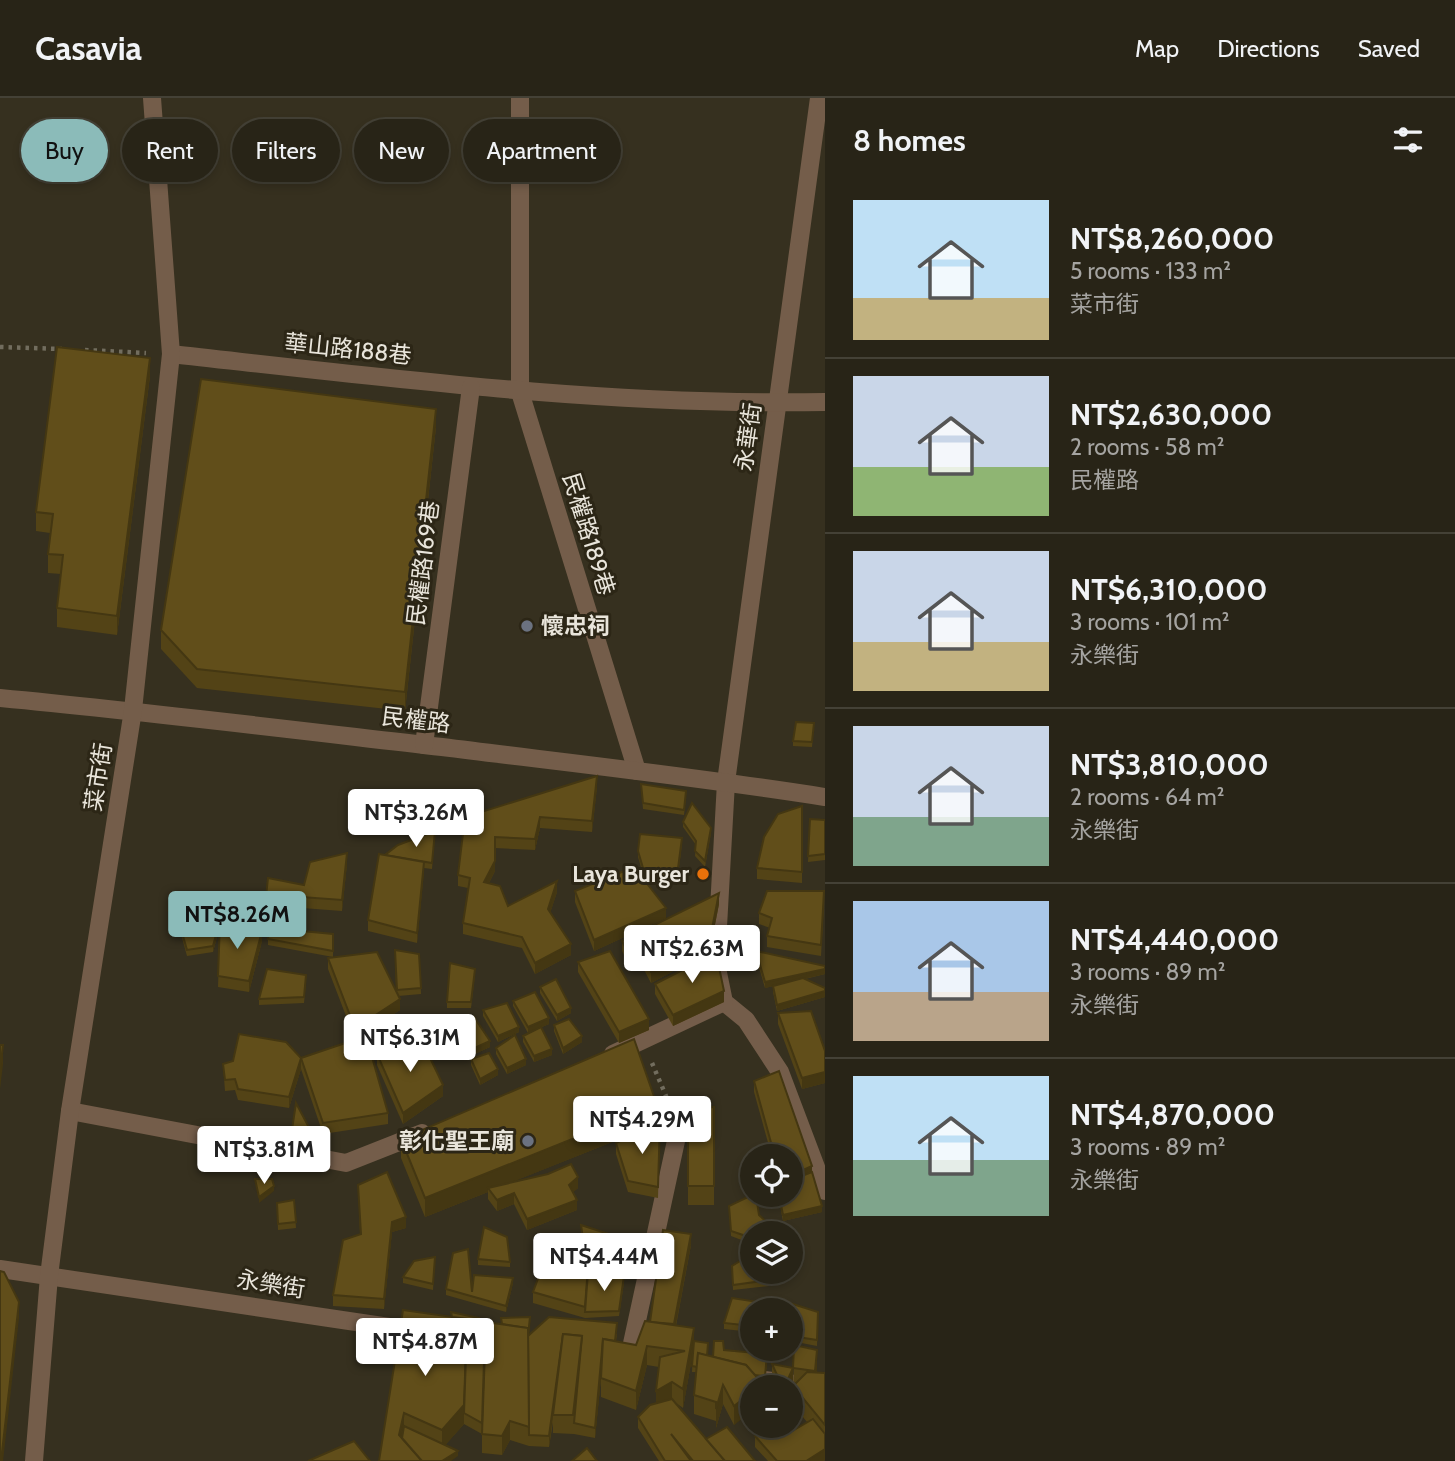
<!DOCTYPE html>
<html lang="en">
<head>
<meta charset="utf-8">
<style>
  :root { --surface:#282417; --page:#302c20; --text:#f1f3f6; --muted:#a5a4a1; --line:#444136; --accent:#8bbbb9 }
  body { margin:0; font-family:Cabin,"Noto Sans TC",sans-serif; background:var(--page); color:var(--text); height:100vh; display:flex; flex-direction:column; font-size:26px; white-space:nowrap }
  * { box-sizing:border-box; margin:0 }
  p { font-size:23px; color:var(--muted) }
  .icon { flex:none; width:38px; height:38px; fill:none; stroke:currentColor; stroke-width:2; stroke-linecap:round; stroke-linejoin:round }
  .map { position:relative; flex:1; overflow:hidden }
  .details { display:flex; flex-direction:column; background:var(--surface); width:630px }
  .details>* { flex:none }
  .banner { position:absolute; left:21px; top:21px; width:665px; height:63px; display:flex; gap:14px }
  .tools { position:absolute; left:740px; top:1046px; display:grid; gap:14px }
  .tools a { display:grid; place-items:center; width:63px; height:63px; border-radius:50%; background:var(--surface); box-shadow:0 4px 10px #0003,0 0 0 2px var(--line); font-size:35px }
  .price { position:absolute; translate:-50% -60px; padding:0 16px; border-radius:7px; background:#fff; color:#222; font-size:23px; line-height:46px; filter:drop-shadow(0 2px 4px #0008) }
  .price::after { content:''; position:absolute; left:50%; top:42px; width:21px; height:16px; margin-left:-10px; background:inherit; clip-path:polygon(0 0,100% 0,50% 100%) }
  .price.current { background:var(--accent); color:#111 }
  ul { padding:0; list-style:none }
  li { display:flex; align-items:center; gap:21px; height:175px; padding:0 28px }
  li+li { border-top:2px solid var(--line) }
  li span { display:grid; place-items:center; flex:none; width:196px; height:140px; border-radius:0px; color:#555 }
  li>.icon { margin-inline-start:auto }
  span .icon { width:84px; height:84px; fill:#fffc; stroke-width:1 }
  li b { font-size:30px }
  h2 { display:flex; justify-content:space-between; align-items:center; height:84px; padding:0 28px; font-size:30px }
  .tag { padding:0 24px; border-radius:32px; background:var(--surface); box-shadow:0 4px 10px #0003,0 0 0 2px var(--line); font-size:24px; line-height:63px }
  .tag.current { background:var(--accent); color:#111 }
  header { display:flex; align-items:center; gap:42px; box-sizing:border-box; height:98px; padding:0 35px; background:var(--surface); border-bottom:2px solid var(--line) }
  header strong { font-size:33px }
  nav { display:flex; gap:38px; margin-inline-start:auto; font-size:24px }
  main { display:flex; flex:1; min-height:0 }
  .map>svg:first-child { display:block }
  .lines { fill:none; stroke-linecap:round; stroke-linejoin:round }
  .path { stroke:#726d5e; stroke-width:4.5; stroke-dasharray:3.5 5; stroke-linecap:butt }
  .minor { stroke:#745d4a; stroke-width:18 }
  .wall { fill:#534316 }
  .shaded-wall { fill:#443712 }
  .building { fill:#614e1a; stroke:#443712; stroke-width:2 }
  .worship-dot { fill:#6b7280; stroke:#2c2616; stroke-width:2.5 }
  .food-dot { fill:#e8710a; stroke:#2c2616; stroke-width:2.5 }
  .labels { text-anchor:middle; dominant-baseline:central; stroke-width:6; stroke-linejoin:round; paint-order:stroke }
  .street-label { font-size:23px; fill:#e9e5db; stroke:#2c2616 }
  .poi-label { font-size:23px; font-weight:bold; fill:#e9e5db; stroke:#2c2616; text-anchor:end }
</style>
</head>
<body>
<header>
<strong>Casavia</strong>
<nav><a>Map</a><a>Directions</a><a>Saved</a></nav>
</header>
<main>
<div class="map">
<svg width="825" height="1363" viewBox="0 0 825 1363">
  <rect width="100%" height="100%" fill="#36301f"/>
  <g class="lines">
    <g class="path">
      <polyline points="0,249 62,251"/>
      <polyline points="85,252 146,255"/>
      <polyline points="652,965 669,1005"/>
    </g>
    <g class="minor">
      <polyline points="520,0 520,294 637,673"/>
      <polyline points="819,0 726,684 716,865 724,904 746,922 780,974 825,1093"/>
      <path d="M171 256C388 280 606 308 825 304"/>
      <path d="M0 600C148 614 295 632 442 649 570 665 698 679 825 699"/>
      <polyline points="424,647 471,289"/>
      <polyline points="613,956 724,904"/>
      <polyline points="70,1013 346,1065 422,1035"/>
      <polyline points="0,1171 423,1234"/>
      <polyline points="628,1264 679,1029"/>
      <polyline points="742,1279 825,1290"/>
      <polyline points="34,1363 49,1178 70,1013 133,612 171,256 152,0"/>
    </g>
  </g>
  <g class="wall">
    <polygon points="150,278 117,537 57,529 57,510 61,476 48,475 48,456 50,435 36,433 36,414"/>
    <polygon points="436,329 405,613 197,590 161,551 161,532"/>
    <polygon points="814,625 812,649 793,648 793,643"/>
    <polygon points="641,686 686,698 684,717 643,711"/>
    <polygon points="597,689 592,734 540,730 535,752 495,750 495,773 489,785 508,808 557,794 550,815 571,857 535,876 522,850 463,836 463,825 468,790 458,788 458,777 465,719"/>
    <polygon points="802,708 802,785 757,781 757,770"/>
    <polygon points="810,721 825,722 825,762 808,764"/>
    <polygon points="683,724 711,735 705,769 695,758 696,747 683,729"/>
    <polygon points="435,733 432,771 424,770 417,845 368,833 368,822 385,757"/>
    <polygon points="682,746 677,784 643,776 638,759 638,753"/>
    <polygon points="347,766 342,813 302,810 301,833 333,836 333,859 268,847 268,841 292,832 264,828 264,817 304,787"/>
    <polygon points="575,793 666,820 594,853 575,804"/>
    <polygon points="259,798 258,831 262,843 249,894 218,889 220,828 213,854 187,858 179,829 169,818 169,813 227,802 221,824 239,827 226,824 226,818"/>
    <polygon points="824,804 821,858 767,849 767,838 770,830 759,826 759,815"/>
    <polygon points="719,806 709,857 690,865 686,851 679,854 679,864 672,874 651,885 643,870 632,873 622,853 622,843"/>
    <polygon points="395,852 419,856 421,896 398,898 400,912 362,937 351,931 328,871 328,860 396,894"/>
    <polygon points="756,853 825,868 825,876 805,881 825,890 825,899 777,913 773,894 773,888 765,890 756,859"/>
    <polygon points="578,864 649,932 619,945 578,874"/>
    <polygon points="475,876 471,910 447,910 447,904"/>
    <polygon points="306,883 304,905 259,907 259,901"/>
    <polygon points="655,886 724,904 673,928 655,896"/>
    <polygon points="540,889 571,915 557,923 540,895"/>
    <polygon points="513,903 549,926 528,935 513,908"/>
    <polygon points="483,912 519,934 498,944 483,918"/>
    <polygon points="778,915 825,953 825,985 802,991 778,926"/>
    <polygon points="554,927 582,944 563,956 554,933"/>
    <polygon points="455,930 490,949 468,959 455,936"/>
    <polygon points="523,938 552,957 534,964 523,944"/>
    <polygon points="496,950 526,967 507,976 496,956"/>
    <polygon points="377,956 443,998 403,1026 377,967"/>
    <polygon points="301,960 388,1015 388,1026 323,1036 301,971"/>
    <polygon points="471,961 498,977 480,987 471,967"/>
    <polygon points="223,966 301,971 289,1010 238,1002 235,992 225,993"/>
    <polygon points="754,983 812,1074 822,1114 783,1123 778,1097 791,1097 797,1080 791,1074 791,1059 772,1059 754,994"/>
    <polygon points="714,1009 714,1107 688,1107 688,1010"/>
    <polygon points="660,1023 658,1100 628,1094 616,1056 616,1045 640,1033 509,1085 578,1090 573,1094 577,1112 527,1132 514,1106 497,1113 488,1101 488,1094 425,1119 401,1060 401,1041 657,1024"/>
    <polygon points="291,1038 314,1039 314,1045 291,1043"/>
    <polygon points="358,1087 406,1130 392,1134 384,1211 333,1208 333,1197 360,1136"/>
    <polygon points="294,1102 296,1130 278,1132 277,1105"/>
    <polygon points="729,1108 759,1117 777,1136 752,1136 752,1146 731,1138"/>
    <polygon points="581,1127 624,1141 624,1184 619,1218 585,1220 533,1205 533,1194 585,1160 581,1138"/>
    <polygon points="691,1147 676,1228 694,1243 708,1258 713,1259 724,1252 767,1262 765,1284 760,1283 763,1290 734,1327 723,1306 716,1330 716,1323 694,1316 694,1297 696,1274 692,1274 693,1254 683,1310 676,1305 706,1341 755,1363 659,1363 638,1330 638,1319 656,1305 659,1269 647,1267 636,1312 601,1299 601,1280 595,1340 574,1336 553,1335 553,1324 549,1349 529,1348 510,1342 502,1357 482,1355 482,1336 464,1326 445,1347 458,1358 379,1363 451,1219 451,1214 479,1225 478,1231 485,1232 501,1226 501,1220 530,1225 529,1237 617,1236 616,1243 636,1247"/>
    <polygon points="435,1159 433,1192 403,1185 403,1179"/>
    <polygon points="478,1161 510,1164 510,1169 478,1167"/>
    <polygon points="732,1168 769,1182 769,1188 733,1192"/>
    <polygon points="513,1185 506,1214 446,1197 446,1191 472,1194"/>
    <polygon points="752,1213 752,1234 724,1231 724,1225"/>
    <polygon points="791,1213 818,1214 817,1248 791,1243"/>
    <polygon points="794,1247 817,1274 825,1275 825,1362 823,1363 768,1363 755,1349 755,1338 787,1336 807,1324 793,1307"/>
    <polygon points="772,1266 791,1290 774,1290 772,1285"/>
  </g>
  <g class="shaded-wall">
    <polygon points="150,260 150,278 117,537 117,518"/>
    <polygon points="436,311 436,329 405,613 405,594"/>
    <polygon points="597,678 597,689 592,734 592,723"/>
    <polygon points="540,719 540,730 535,752 535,741"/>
    <polygon points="347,755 347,766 342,813 342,802"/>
    <polygon points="495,763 495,773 484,795 484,784"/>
    <polygon points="424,764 424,775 417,845 417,835"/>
    <polygon points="557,783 557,794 548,822 548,811"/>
    <polygon points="719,795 719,806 709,857 690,865 690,854"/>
    <polygon points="227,796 227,802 213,854 213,848"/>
    <polygon points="666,810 666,820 594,853 594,842"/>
    <polygon points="262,833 262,843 249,894 249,883"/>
    <polygon points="686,840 686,851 679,854 679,864 672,874 651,885 651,874 677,844"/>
    <polygon points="571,846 571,857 535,876 535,865"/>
    <polygon points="643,859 643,870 632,873 632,862"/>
    <polygon points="825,871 825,876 765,890 765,884"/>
    <polygon points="724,893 724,904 673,928 673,917"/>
    <polygon points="825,893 825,899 777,913 777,907"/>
    <polygon points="400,901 400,912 362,937 362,926"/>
    <polygon points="571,910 571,915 557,923 557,917"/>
    <polygon points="549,920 549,926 528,935 528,929"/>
    <polygon points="649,921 649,932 619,945 619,934"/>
    <polygon points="519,929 519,934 498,944 498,938"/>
    <polygon points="582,938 582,944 563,956 563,950"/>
    <polygon points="490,943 490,949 468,959 468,953"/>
    <polygon points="3,947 3,966 0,991 0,972"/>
    <polygon points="552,951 552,957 534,964 534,958"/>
    <polygon points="301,960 301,971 289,1010 289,999"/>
    <polygon points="526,961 526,967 507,976 507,970"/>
    <polygon points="498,971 498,977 480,987 480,981"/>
    <polygon points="825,974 825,985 802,991 802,980"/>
    <polygon points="443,987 443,998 403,1026 403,1015"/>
    <polygon points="657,1007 657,1026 490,1093 488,1090 488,1094 425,1119 425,1100"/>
    <polygon points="812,1068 812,1079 801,1084 801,1073"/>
    <polygon points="578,1079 578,1090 569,1098 569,1087"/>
    <polygon points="274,1088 274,1093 259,1105 259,1099"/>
    <polygon points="514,1095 514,1106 497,1113 497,1102"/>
    <polygon points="577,1102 577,1112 527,1132 527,1121"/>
    <polygon points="822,1108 822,1114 783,1123 783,1117"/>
    <polygon points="406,1119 406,1130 392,1134 384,1211 384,1201 392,1124"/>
    <polygon points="691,1136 691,1147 674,1237 674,1226"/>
    <polygon points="513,1180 513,1185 506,1214 506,1208"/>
    <polygon points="19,1204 19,1220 3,1363 1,1363"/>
    <polygon points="694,1230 694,1249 683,1310 683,1291"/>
    <polygon points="647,1248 647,1267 636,1312 636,1293"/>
    <polygon points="603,1249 603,1260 595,1340 595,1330"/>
    <polygon points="817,1252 817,1271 815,1292 815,1273"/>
    <polygon points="563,1254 553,1317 549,1349 549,1338"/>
    <polygon points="793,1270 793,1288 791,1293 791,1290 784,1290"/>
    <polygon points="672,1284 672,1303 656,1312 656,1293"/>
    <polygon points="723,1287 723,1306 716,1330 716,1311"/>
    <polygon points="752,1294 752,1313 734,1327 734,1308"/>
    <polygon points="464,1307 464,1326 442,1351 442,1332"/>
    <polygon points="404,1315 404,1334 400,1351 399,1337"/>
    <polygon points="510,1323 510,1342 502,1357 502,1338"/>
    <polygon points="825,1351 825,1362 823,1363 808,1363 808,1362"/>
    <polygon points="458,1353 458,1358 451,1363 442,1363"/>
  </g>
  <g class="building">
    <polygon points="57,249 150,260 117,518 57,510 63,457 48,456 53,416 36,414"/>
    <polygon points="201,281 436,311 405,594 197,571 161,532"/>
    <polygon points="796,624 814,625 812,644 793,643"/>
    <polygon points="597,678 592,723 540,719 535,741 495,739 495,763 484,784 500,788 508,808 557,783 548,811 571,846 535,865 522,839 463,825 470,780 458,777 465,719"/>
    <polygon points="641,686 686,693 684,712 643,705"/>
    <polygon points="692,705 711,730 705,763 695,753 696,743 683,724"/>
    <polygon points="802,708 802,774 757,770 764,739 778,716"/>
    <polygon points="810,721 825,722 825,756 808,758"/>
    <polygon points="435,733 432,765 385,757 398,747"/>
    <polygon points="640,736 682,740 677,778 643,770 638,753"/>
    <polygon points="347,755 342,802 302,799 301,823 264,817 268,780 304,787 310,764"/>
    <polygon points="379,756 424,764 417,835 368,822"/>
    <polygon points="634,769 666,810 594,842 575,793"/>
    <polygon points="767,793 824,793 821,847 767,838 772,820 759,815"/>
    <polygon points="719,795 709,846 690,854 686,840 677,844 679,853 672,864 651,874 643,859 632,862 622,843"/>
    <polygon points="227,796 213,848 187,852 179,824 169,813"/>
    <polygon points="232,797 259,798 257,827 226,818"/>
    <polygon points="220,823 262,833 249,883 218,878"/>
    <polygon points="270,830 333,836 333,853 268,841"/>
    <polygon points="395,852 419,856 421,890 397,892"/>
    <polygon points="610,853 649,921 619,934 578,864"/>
    <polygon points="756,853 825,868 825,871 765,884"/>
    <polygon points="377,854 400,901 362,926 351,920 328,860"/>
    <polygon points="716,855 724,893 673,917 655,886"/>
    <polygon points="450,865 475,871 471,904 447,904"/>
    <polygon points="267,871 306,877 304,899 259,901"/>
    <polygon points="803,880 825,890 825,893 777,907 773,888"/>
    <polygon points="556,881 571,910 557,917 540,889"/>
    <polygon points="535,894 549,920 528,929 513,903"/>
    <polygon points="507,905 519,929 498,938 483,912"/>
    <polygon points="811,913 825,953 825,974 802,980 778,915"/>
    <polygon points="474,919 490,943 468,953 455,930"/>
    <polygon points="569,921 582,938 563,950 554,927"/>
    <polygon points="541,929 552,951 534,958 523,938"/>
    <polygon points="239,936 286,944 301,960 289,999 238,991 235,981 225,982 223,966 233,963"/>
    <polygon points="515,937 526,961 507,970 496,950"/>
    <polygon points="366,938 388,1015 323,1025 301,960"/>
    <polygon points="634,941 657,1007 425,1100 401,1041"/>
    <polygon points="422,943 443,987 403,1015 377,956"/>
    <polygon points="0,947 3,947 0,972"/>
    <polygon points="489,955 498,971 480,981 471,961"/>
    <polygon points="779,973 812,1068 801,1073 791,1063 791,1059 775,1059 754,983"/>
    <polygon points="296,1005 314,1039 291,1038"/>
    <polygon points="714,1009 714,1088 688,1088 688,1010"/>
    <polygon points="660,1023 658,1089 628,1083 616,1045"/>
    <polygon points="571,1066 578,1079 569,1087 577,1102 527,1121 514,1095 497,1102 488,1090 548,1076"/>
    <polygon points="387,1074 406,1119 392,1124 384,1201 333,1197 343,1142 361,1136 358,1087"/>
    <polygon points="812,1074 822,1108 783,1117 779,1097 791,1097 791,1082"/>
    <polygon points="255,1081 272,1081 274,1088 259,1099"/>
    <polygon points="752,1097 756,1097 759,1117 777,1134 772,1136 752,1136 752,1140 731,1133 729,1108"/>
    <polygon points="294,1102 296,1124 278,1126 277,1105"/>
    <polygon points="581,1127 624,1141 624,1173 588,1169 585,1209 533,1194 542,1170 587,1169"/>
    <polygon points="484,1129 507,1139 510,1164 478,1161"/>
    <polygon points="663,1132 691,1136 674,1226 650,1224"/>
    <polygon points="468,1151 472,1194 474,1177 513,1180 506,1208 446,1191 453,1155"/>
    <polygon points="583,1153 586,1169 542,1170 543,1159"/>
    <polygon points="435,1159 433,1186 403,1179 414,1163"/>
    <polygon points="752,1159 752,1174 767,1174 769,1182 733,1187 732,1168 745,1160"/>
    <polygon points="0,1173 4,1174 19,1204 1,1363 0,1363"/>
    <polygon points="588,1174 624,1178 619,1213 585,1214"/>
    <polygon points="732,1200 758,1204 758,1213 752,1213 752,1228 724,1225"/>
    <polygon points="780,1202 818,1214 817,1242 791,1238 791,1213 777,1213"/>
    <polygon points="403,1212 467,1221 464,1307 442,1332 404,1315 399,1337 422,1363 379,1363"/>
    <polygon points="451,1214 479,1220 477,1231 467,1229 467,1221 452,1219"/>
    <polygon points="530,1219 528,1238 528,1230 502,1226 501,1220"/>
    <polygon points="549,1219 617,1225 615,1243 603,1241 595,1330 574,1325 582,1238 563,1236 549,1338 529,1337 528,1238"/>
    <polygon points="645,1223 694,1230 683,1291 672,1284 656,1293 660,1259 685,1253 647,1248 636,1293 601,1280 603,1241 636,1247"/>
    <polygon points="486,1224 528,1230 529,1329 510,1323 502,1338 482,1336"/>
    <polygon points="467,1229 485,1232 482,1325 464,1315"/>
    <polygon points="563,1236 582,1238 573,1317 553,1317"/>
    <polygon points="694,1243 708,1245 707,1258 698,1255 697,1269 692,1268"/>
    <polygon points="714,1243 723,1243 724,1252 767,1256 765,1278 754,1277 746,1267 713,1259"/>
    <polygon points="794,1247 817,1252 815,1273 793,1270"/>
    <polygon points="698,1255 746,1267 763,1286 758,1290 752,1290 752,1294 734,1308 723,1287 716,1311 716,1304 694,1297"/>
    <polygon points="772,1266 793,1270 784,1290 783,1290"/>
    <polygon points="807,1274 825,1275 825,1327 793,1288"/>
    <polygon points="672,1301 725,1363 693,1363 671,1336 691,1363 665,1363 638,1319 650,1307"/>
    <polygon points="813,1321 825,1336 825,1351 808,1362 809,1363 777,1363 755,1338 764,1328 782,1328 787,1336"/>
    <polygon points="404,1328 458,1353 442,1363 422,1363 402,1340"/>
    <polygon points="727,1329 755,1363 725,1363 706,1341"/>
    <polygon points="354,1343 370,1363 308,1363"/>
    <polygon points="587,1350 597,1363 572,1363"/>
  </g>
  <g class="worship-dot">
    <circle cx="527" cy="528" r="7"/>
    <circle cx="528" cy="1043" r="7"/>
  </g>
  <circle class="food-dot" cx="703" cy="776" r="7"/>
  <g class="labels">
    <g class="street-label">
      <text transform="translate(348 251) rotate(6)">華山路188巷</text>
      <text transform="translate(748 339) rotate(-82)">永華街</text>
      <text transform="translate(589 436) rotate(73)">民權路189巷</text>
      <text transform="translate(423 465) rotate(-83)">民權路169巷</text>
      <text transform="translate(416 622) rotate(7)">民權路</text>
      <text transform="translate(98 679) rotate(-81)">菜市街</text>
      <text transform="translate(271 1186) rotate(9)">永樂街</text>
    </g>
    <g class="poi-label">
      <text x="541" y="528" text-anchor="start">懷忠祠</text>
      <text x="689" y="776">Laya Burger</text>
      <text x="514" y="1043">彰化聖王廟</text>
    </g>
  </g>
</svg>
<div class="tools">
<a><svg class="icon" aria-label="locate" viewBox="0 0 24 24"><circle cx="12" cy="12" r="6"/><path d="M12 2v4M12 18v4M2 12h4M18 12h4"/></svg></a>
<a><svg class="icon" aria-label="layers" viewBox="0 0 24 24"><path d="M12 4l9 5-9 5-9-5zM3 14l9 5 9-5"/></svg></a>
<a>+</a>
<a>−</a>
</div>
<b class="price" style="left:416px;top:751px">NT$3.26M</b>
<b class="price current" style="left:237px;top:853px">NT$8.26M</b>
<b class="price" style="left:692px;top:887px">NT$2.63M</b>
<b class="price" style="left:410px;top:976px">NT$6.31M</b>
<b class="price" style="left:642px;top:1058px">NT$4.29M</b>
<b class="price" style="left:264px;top:1088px">NT$3.81M</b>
<b class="price" style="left:604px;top:1195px">NT$4.44M</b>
<b class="price" style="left:425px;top:1280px">NT$4.87M</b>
<div class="banner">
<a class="tag current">Buy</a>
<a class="tag">Rent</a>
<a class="tag">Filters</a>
<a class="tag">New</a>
<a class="tag">Apartment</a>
</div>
</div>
<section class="details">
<h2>8 homes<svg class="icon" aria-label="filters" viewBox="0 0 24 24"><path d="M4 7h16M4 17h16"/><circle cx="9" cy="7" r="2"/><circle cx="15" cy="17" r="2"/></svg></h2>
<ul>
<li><span style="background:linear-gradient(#bfe0f5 70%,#c2b280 0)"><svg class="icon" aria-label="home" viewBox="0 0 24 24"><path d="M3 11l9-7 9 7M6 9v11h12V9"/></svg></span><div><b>NT$8,260,000</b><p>5 rooms · 133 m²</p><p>菜市街</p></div></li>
<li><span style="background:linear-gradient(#c9d6e8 65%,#8fb573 0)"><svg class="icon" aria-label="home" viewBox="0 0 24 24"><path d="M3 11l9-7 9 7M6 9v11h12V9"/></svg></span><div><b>NT$2,630,000</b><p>2 rooms · 58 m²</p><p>民權路</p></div></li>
<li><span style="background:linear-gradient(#c9d6e8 65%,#c2b280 0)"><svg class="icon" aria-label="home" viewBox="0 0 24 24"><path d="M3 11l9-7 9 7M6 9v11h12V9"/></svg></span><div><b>NT$6,310,000</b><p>3 rooms · 101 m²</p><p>永樂街</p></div></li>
<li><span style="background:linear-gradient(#c9d6e8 65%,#7fa58c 0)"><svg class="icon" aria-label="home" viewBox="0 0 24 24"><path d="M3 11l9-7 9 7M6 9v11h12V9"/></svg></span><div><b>NT$3,810,000</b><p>2 rooms · 64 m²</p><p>永樂街</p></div></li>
<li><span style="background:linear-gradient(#a9c7e8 65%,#b9a48a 0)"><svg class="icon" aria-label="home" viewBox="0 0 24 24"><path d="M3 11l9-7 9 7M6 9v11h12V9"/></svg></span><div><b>NT$4,440,000</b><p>3 rooms · 89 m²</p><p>永樂街</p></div></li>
<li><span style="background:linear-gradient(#bfe0f5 60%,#7fa58c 0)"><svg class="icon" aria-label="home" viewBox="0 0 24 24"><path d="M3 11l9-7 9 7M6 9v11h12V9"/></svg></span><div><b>NT$4,870,000</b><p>3 rooms · 89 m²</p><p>永樂街</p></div></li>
</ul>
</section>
</main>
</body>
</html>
